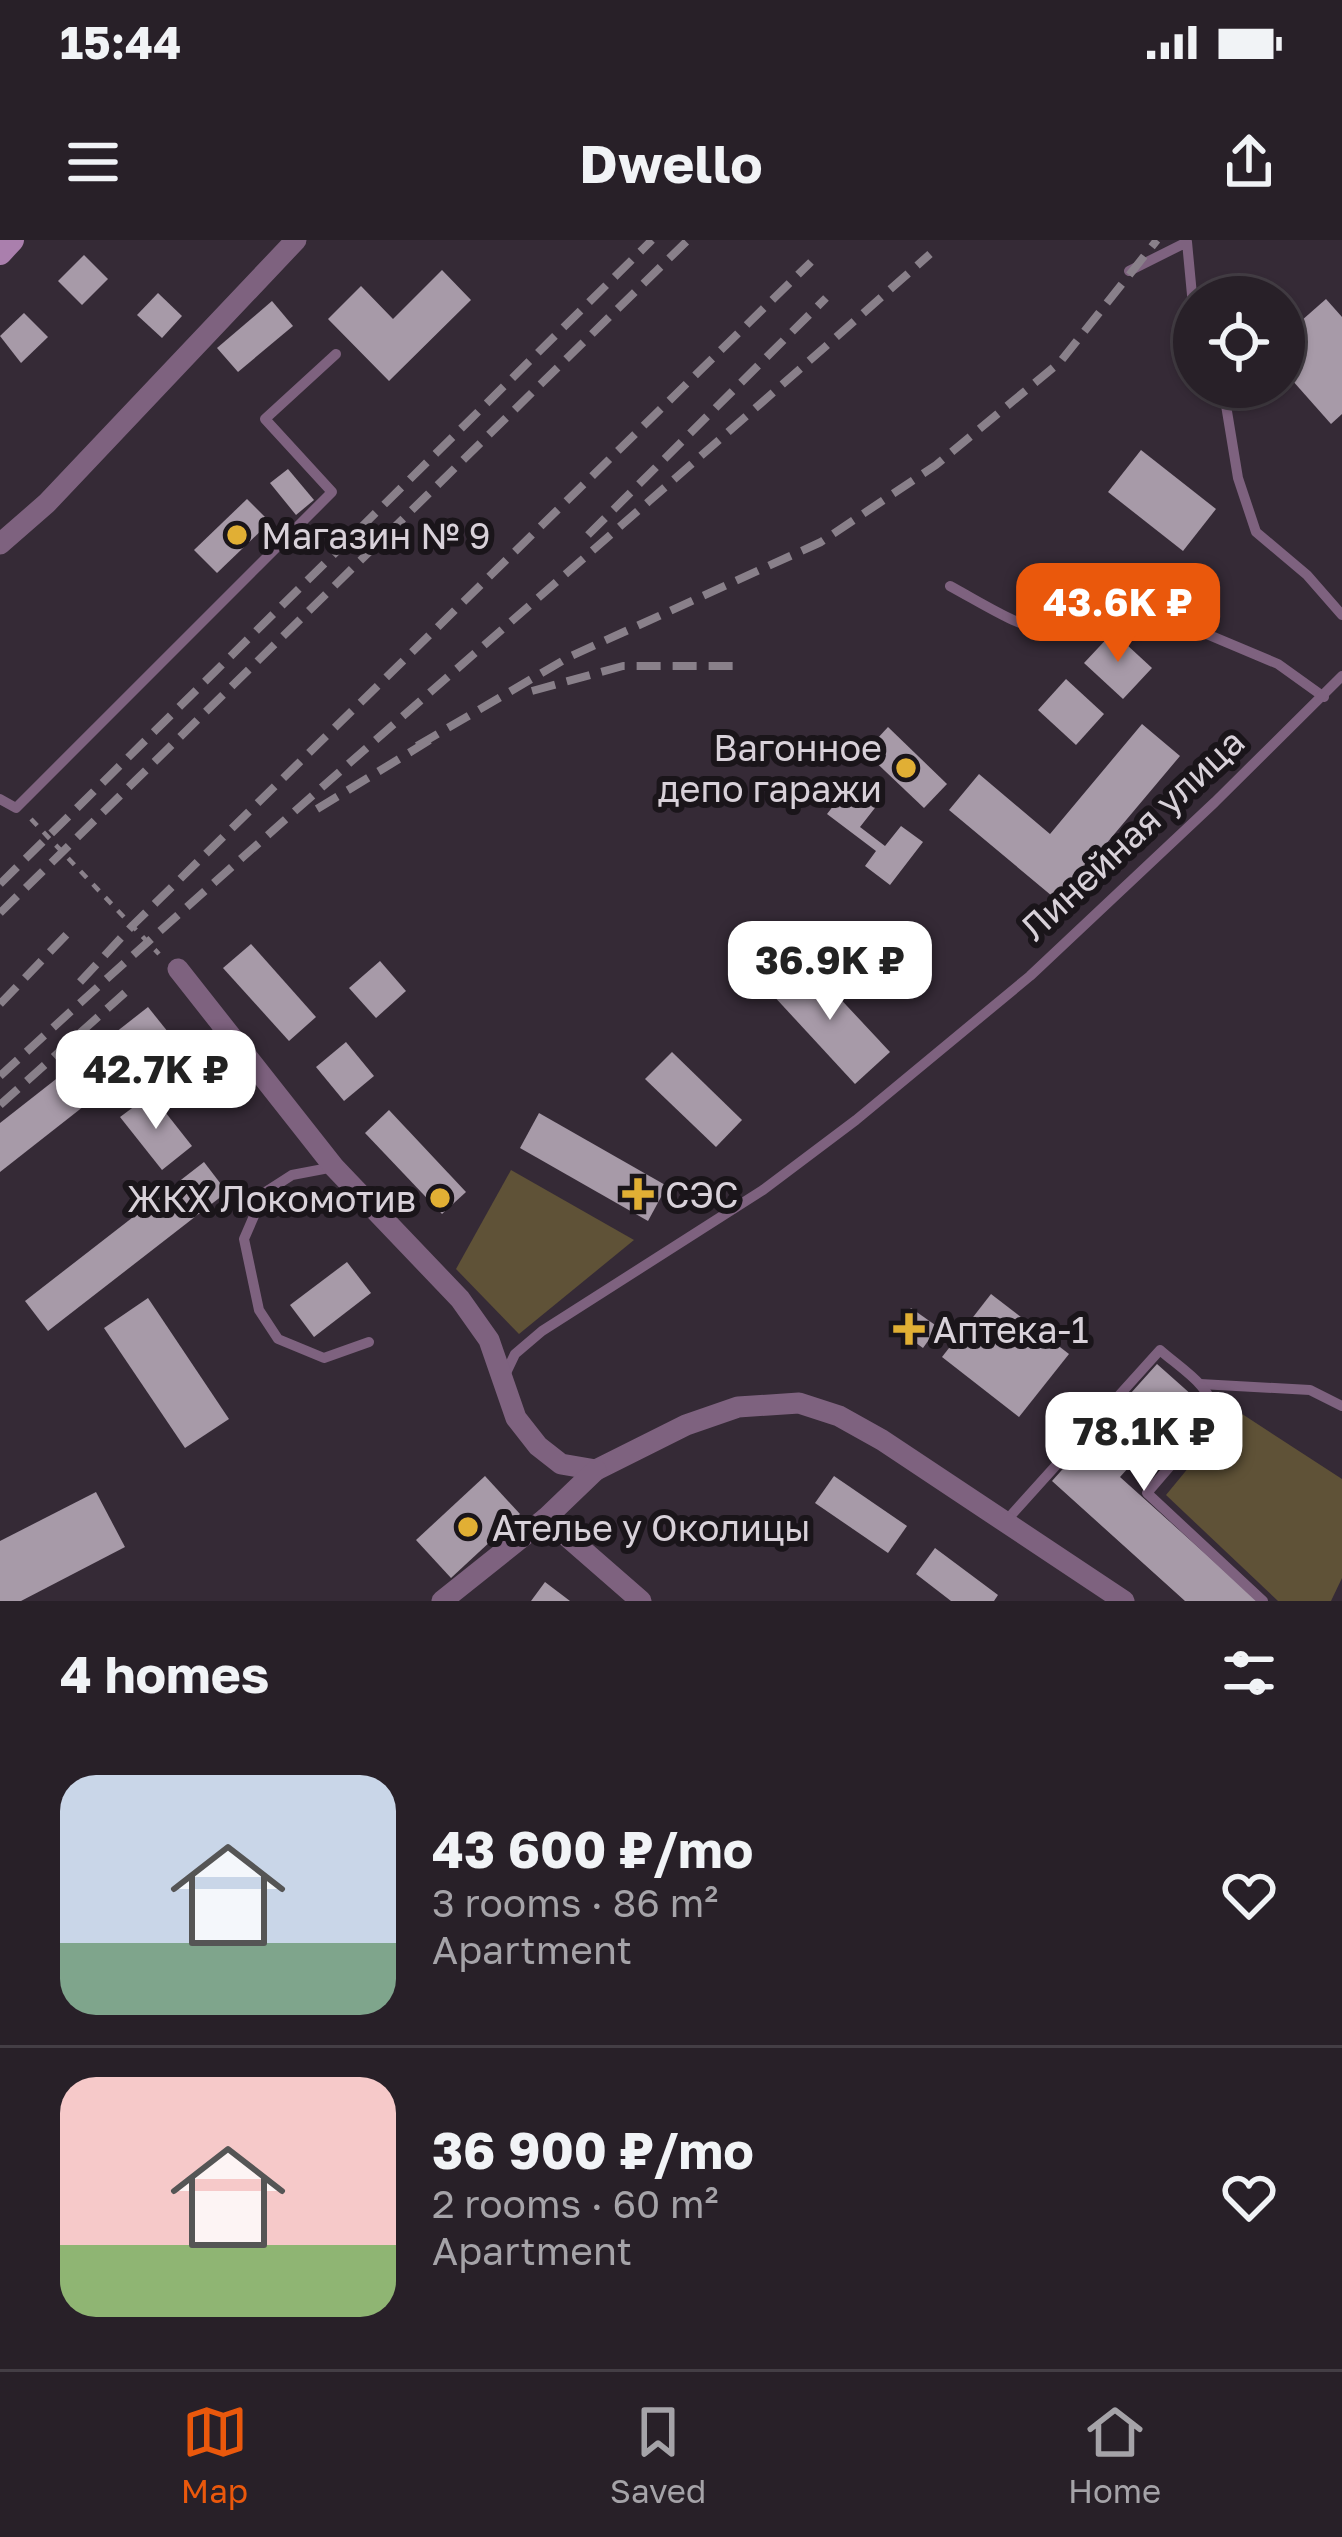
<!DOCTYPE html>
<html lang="en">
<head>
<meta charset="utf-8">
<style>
  :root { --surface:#282028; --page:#342d34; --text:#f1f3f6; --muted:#a5a3a8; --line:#443e45; --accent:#ea580c }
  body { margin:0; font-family:"Golos Text",sans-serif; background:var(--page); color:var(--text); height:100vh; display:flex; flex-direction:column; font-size:45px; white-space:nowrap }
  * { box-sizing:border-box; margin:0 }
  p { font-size:39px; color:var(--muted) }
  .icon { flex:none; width:66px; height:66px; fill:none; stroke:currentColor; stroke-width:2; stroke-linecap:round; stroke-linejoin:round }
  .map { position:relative; height:1361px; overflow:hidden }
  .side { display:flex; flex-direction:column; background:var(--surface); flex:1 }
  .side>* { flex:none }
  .fabs { position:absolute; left:1173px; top:36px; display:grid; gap:24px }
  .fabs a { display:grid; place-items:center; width:132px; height:132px; border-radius:50%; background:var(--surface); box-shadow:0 3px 9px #0004,0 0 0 3px var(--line); font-size:60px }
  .price { position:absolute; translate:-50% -102px; padding:0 27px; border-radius:24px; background:#fff; color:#222; font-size:39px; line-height:78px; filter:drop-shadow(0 3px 6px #0008) }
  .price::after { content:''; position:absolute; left:50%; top:72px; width:36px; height:27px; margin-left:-18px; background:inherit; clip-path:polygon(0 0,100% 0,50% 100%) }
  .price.current { background:var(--accent); color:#fff }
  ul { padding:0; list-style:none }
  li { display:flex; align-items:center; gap:36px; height:300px; padding:0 60px }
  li+li { border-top:3px solid var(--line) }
  li span { display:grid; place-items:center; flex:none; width:336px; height:240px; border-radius:36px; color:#555 }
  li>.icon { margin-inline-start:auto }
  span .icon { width:144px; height:144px; fill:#fffc; stroke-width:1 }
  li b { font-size:51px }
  h2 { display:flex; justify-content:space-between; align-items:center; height:144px; padding:0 60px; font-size:51px }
  .status { display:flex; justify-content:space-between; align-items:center; height:84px; padding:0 60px; background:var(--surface); direction:ltr }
  .status svg { height:33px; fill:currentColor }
  header { display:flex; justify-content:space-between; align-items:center; height:156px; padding:0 60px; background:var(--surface); font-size:54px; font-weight:700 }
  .menu { display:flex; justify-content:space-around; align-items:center; height:168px; border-top:3px solid var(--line); background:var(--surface); font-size:33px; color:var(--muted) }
  .menu a { display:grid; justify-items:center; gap:6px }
  .menu .current { color:var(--accent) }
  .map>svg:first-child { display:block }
  .green { fill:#5f5237 }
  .building { fill:#a79aa8 }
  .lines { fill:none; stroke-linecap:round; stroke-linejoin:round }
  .path { stroke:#8a818b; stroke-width:4.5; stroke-dasharray:9 9; stroke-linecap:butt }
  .service { stroke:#7e627f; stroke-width:10 }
  .minor { stroke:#7e627f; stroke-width:21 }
  .secondary { stroke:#aa7fad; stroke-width:24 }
  .rail { stroke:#89808a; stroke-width:8; stroke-dasharray:24 12; stroke-linecap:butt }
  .poi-dot { fill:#e1af34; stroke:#1a151a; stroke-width:4.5 }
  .labels { text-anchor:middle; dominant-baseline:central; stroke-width:12; stroke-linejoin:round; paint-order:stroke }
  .poi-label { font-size:36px; fill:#d8d1d9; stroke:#1a151a; text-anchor:start }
  .street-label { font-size:36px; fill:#d8d1d9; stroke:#1a151a }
</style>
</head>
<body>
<div class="status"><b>15:44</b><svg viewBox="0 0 49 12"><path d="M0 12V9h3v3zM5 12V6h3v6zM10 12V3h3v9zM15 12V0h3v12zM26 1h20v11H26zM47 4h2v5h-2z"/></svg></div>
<header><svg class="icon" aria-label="menu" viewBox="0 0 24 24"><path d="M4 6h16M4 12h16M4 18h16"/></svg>Dwello<svg class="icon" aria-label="share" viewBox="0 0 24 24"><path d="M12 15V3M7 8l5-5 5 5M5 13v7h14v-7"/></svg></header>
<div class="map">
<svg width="1342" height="1361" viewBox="0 0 1342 1361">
  <rect width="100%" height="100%" fill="#352a36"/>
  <g class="green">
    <polygon points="511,930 634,1000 519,1094 456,1029"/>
    <polygon points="1236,1170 1342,1239 1342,1338 1331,1361 1278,1361 1166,1255"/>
  </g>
  <g class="building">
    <polygon points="84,15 108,39 82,65 58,41"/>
    <polygon points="442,30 471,60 389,141 328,79 361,46 393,79"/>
    <polygon points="158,53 182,76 162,98 137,75"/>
    <polygon points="1326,59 1342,77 1342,174 1331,184 1284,131 1284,96"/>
    <polygon points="272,61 293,86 238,132 217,108"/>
    <polygon points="24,73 48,97 21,123 0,96"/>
    <polygon points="1141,210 1216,269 1183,311 1108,252"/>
    <polygon points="288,229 314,260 296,275 270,243"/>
    <polygon points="247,259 270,282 217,333 194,310"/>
    <polygon points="1113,392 1152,428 1123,459 1084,423"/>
    <polygon points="1066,439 1104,474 1076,505 1038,470"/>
    <polygon points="1142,484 1180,516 1058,661 949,570 979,534 1050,594"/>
    <polygon points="888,487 947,544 924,568 865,512"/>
    <polygon points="851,543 878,564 860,587 885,606 901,586 923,602 890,645 865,626 876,611 827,574"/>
    <polygon points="251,704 316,777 289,801 223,728"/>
    <polygon points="380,721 406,751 376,778 349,748"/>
    <polygon points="805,721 890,812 855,844 771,753"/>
    <polygon points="148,767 172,797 0,932 0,883"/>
    <polygon points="346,802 374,836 344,861 316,827"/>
    <polygon points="672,812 742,880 716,907 645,839"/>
    <polygon points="151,854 192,906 162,930 120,877"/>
    <polygon points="389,870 466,952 442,974 365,893"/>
    <polygon points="539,873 667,946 648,981 520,908"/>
    <polygon points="204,922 227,952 48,1091 25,1061"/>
    <polygon points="347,1022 371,1053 314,1097 290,1065"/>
    <polygon points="991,1054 1069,1114 1019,1177 942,1117"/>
    <polygon points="148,1058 229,1179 185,1208 104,1088"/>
    <polygon points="911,1068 938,1087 923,1108 896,1089"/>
    <polygon points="1157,1124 1193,1156 1120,1237 1258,1361 1185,1361 1052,1241"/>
    <polygon points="485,1236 520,1274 451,1338 416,1300"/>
    <polygon points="834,1236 907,1286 888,1313 815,1263"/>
    <polygon points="96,1252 125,1307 21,1361 0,1361 0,1301"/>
    <polygon points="935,1308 998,1355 994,1361 951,1361 916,1334"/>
    <polygon points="545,1342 570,1361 531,1361"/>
  </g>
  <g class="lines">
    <polyline class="path" points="31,579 159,714"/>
    <g class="service">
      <polyline points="1129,31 1187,2 1194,76"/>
      <polyline points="1223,147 1238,238 1256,292 1307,335 1342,375"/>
      <path d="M950 346C1037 394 1038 404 1133 363L1278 424 1324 457"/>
      <polyline points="0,559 16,568 332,252 265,179 336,114"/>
      <polyline points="334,927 292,935 264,953 244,999 259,1070 278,1099 324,1118 369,1102"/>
      <polyline points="505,1135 515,1114 542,1091 763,950 856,880 1030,736 1215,562 1342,436"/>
      <polyline points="1200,1144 1310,1150 1342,1166"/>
      <path d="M1005 1282 1160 1110C1180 1128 1212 1146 1215 1174L1147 1253 1263 1361"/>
    </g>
    <g class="minor">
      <polyline points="0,304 47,263 296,0"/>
      <polyline points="178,729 334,927 460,1059 489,1100 516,1178 538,1206 561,1224 596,1230 686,1185 738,1167 799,1163 839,1176 882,1200 1124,1361"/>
      <polyline points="546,1278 641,1361"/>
      <polyline points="442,1361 546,1278 596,1230"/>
    </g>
    <polyline class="secondary" points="0,13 12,0"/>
    <g class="rail">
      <polyline points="588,295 826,58"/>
      <polyline points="532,451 623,426 741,426"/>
      <polyline points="417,506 569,417 821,302 936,225 1060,122 1157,0"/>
      <polyline points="317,569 430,500"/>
      <polyline points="0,644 652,0"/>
      <polyline points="0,673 688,0"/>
      <polyline points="80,742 133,685 811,22"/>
      <polyline points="0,764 68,693"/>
      <path d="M0 836C305 556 621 289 930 14"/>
      <polyline points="0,865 128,750"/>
    </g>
  </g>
  <g class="poi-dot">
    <circle cx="237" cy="295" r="12"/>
    <circle cx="906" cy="528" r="12"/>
    <path d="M632 936h12v12h12v12h-12v12h-12v-12h-12v-12h12z"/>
    <circle cx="440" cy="958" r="12"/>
    <path d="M903 1071h12v12h12v12h-12v12h-12v-12h-12v-12h12z"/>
    <circle cx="468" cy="1287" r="12"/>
  </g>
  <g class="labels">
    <g class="poi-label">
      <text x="261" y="295">Магазин № 9</text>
      <text x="882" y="507" text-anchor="end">Вагонное<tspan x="882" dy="41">депо гаражи</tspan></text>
      <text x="665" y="954">СЭС</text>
      <text x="416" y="958" text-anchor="end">ЖКХ Локомотив</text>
      <text x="933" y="1089">Аптека-1</text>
      <text x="492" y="1287">Ателье у Околицы</text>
    </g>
    <g class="street-label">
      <text transform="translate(1132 594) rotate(-43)">Линейная улица</text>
    </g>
  </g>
</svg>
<div class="fabs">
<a><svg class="icon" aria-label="locate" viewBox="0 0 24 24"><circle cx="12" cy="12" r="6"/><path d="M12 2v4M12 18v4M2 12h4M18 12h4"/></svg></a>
</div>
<b class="price current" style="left:1118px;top:425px">43.6K ₽</b>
<b class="price" style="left:830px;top:783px">36.9K ₽</b>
<b class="price" style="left:156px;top:892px">42.7K ₽</b>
<b class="price" style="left:1144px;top:1254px">78.1K ₽</b>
</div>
<section class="side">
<h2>4 homes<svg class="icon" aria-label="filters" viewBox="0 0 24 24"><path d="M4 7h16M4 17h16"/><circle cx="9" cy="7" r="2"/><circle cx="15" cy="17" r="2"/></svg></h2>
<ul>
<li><span style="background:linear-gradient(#c9d6e8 70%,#7fa58c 0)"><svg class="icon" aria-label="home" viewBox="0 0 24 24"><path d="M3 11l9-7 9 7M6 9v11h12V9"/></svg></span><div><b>43 600 ₽/mo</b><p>3 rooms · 86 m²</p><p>Apartment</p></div><svg class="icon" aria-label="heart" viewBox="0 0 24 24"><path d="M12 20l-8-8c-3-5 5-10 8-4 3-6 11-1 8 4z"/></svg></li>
<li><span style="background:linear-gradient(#f6c9c9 70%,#8fb573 0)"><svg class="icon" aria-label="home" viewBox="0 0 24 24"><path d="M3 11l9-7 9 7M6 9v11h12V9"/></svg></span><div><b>36 900 ₽/mo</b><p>2 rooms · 60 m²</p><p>Apartment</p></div><svg class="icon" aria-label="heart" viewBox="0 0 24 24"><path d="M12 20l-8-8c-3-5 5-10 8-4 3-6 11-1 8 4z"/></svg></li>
</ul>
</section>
<nav class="menu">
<a class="current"><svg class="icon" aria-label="map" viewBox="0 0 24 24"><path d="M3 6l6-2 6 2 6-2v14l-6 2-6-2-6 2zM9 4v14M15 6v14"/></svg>Map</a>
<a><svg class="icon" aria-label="saved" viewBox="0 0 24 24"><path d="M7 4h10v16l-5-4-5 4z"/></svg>Saved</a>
<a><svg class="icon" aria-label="home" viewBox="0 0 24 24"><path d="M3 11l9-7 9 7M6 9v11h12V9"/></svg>Home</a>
</nav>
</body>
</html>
